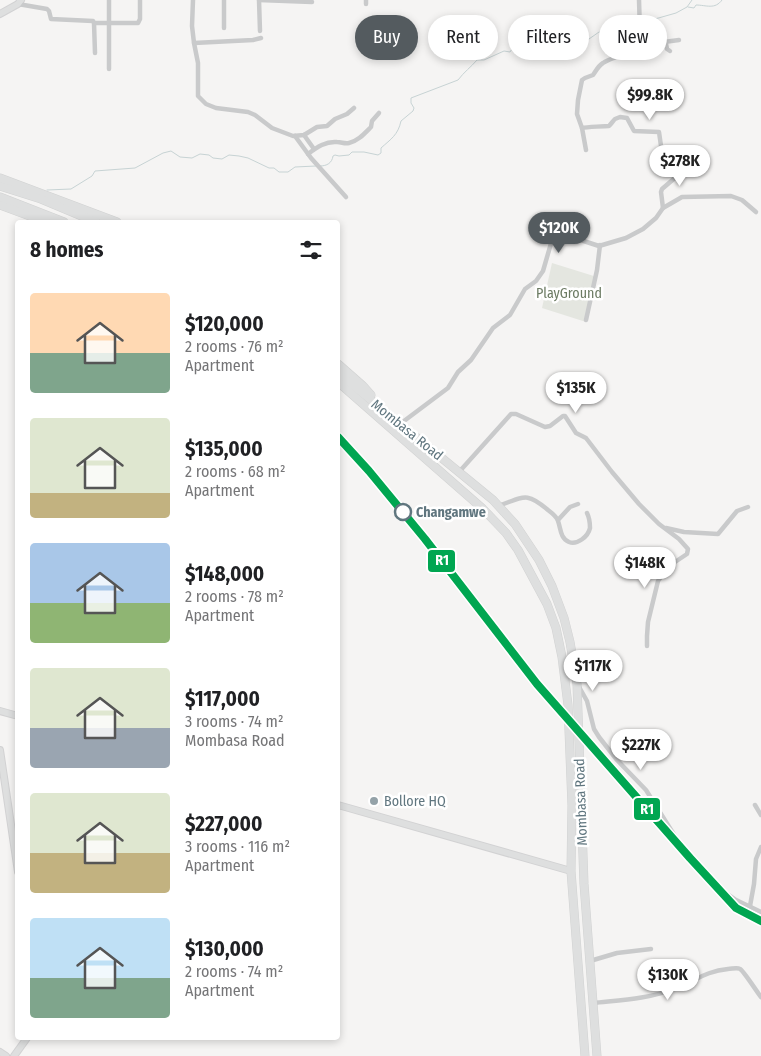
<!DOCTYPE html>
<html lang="en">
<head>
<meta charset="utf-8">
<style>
  :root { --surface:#fff; --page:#f6f6f6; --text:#202124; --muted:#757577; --accent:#545b5f }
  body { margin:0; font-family:"Fira Sans Condensed",sans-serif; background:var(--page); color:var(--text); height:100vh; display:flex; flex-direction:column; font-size:19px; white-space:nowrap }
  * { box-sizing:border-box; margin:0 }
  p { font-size:16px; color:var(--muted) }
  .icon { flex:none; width:28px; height:28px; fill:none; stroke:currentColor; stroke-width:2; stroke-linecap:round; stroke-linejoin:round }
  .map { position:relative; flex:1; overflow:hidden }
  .details { position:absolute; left:15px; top:220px; width:325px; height:820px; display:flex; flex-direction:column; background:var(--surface); border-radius:5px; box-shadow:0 2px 8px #0003 }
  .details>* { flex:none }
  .banner { position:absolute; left:355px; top:15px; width:330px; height:45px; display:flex; gap:10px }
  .price { position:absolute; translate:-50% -42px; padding:0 11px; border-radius:18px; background:#fff; color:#222; font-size:16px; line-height:32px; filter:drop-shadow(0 1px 2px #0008) }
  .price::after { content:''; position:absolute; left:50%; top:30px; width:15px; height:11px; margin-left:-8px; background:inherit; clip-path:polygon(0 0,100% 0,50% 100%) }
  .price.active { background:var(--accent); color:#fff }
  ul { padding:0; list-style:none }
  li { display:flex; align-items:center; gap:15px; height:125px; padding:0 15px }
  li span { display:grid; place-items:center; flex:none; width:140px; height:100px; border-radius:5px; color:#555 }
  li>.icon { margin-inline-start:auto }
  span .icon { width:60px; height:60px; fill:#fffc; stroke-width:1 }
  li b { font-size:21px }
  h2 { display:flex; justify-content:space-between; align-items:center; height:60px; padding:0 15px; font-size:21px }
  .chip { padding:0 18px; border-radius:22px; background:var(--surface); box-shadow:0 2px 8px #0003; font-size:18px; line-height:45px }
  .chip.active { background:var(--accent); color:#fff }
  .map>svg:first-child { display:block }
  .green { fill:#e4e6e0 }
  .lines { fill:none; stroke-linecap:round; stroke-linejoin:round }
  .stream { stroke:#c7d3d4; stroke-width:1 }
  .secondary-casing { stroke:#d2d2d3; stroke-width:8 }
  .highway-casing { stroke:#d1d2d2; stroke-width:9 }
  .street { stroke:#c9cacb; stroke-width:4.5 }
  .secondary { stroke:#dedfdf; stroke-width:6 }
  .highway { stroke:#dedfdf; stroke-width:8 }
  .rail-1-casing { stroke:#fff; stroke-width:11 }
  .rail-1 { stroke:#00a651; stroke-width:8 }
  .stop-dot { fill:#fff; stroke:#60767f; stroke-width:2.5 }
  .poi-dot { fill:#94a2a8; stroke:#fff; stroke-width:2 }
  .labels { text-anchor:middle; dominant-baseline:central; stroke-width:5; stroke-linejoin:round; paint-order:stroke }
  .park-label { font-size:14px; fill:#6c7b63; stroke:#fff }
  .street-label { font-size:14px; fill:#60767f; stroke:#fff }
  .stop-label { font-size:14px; font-weight:bold; fill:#60767f; stroke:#fff; text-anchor:start }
  .poi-label { font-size:14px; fill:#60767f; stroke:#fff; text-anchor:start }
  .line-badge { stroke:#fff; stroke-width:2 }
  .badge-label { font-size:14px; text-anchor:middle; font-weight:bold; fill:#fff }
</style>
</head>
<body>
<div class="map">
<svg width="761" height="1056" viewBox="0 0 761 1056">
  <rect width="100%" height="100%" fill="#f5f4f3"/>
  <polygon class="green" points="552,263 597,277 586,322 542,308"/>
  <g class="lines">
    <g class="stream">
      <path d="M688 7 694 8 696 5C706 5 715 10 722 0"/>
      <polyline points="641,23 676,13 687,7 692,0"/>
      <path d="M320 166C327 166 332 163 333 156L335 155 339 156 349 155 352 152H364L378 155 381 153V148C391 139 398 135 401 121L413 111 414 108 411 103V98L458 80C464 72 471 67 477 60H484L504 51 510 52 514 46 515 42 518 40 528 46 548 51 555 47H574L589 39 599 32 607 33 613 38 622 29 638 25"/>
      <polyline points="47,190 71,189 92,176 95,171 135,168 163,153 171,151 180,157 192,158 200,154 209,155 213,158 222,159 229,155 239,156 248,158 269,168 274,168 279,172 288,172 295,167 316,166"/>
    </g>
    <defs>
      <g id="secondary">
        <polyline points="0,14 18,4 21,0"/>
        <polyline points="0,711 18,716"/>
        <polyline points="0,750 18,872"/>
        <polyline points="338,805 571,871"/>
        <polyline points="0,1052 6,1056"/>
        <polyline points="14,1056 27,1038"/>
      </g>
      <g id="highway">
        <polyline points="0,178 117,222"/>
        <polyline points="0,186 41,199 96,222"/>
        <polyline points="0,197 64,222"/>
        <polyline points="0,205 46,222"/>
        <polyline points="338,364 363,386 371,395"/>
        <polyline points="338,373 493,500 515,524 539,560 552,586 564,618 570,642 577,684 584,884 597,1056"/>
        <polyline points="338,382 483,509 506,533 518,550 547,604 556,628 562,657 568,705 572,805 571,871 585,1056"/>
      </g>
    </defs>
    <use href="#secondary" class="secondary-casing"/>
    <use href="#highway" class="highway-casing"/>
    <g class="street">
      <polyline points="109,0 109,69"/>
      <polyline points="193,0 192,26 194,43 198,63 198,96 206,104 216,108 248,112 255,115 272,128 293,136 304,135 317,127 327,126 335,119 347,114 354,108"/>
      <polyline points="224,0 224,28"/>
      <polyline points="259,0 312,2"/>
      <polyline points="259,0 260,31"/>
      <polyline points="366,0 366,4"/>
      <polyline points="18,4 47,9 49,11 51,19 93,21 94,23 95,53"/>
      <polyline points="94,23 138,23 140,19 140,0"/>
      <polyline points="643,35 657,35 666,44 667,49 670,51"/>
      <polyline points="664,42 679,40"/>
      <polyline points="194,43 253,40 261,38"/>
      <path d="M582 128C587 127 607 126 609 126 611 124 613 121 615 119L620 117 627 118 634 131 659 132 661 146 667 152"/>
      <polyline points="304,135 314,149"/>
      <polyline points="295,136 311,158 346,197"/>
      <path d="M586 150 582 128 577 114 578 100 582 80 585 78 593 75C596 71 598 66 603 63 616 54 629 59 634 41L642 36 643 35 640 31 639 0"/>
      <path d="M308 154C317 147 326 141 337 142 342 142 344 144 349 143 358 141 364 134 371 127L372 121 379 113"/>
      <polyline points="663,208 682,197 731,196 742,200 756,212"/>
      <polyline points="586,320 597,270 600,245"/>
      <polyline points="400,424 448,388 458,372 471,360 493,328 510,315 525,289 536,281 543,271 554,233 556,232 599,246 626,238 643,229 656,218 663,208 661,192 662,189 683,171"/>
      <polyline points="459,472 511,414 516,414 545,427 550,426 563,416 565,416 576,433 586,438 612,472 639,504 659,524 679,539 688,549 687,554 669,566 658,581 648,622 647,636 647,646"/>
      <path d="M498 506C524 497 526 491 548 510 552 513 557 517 558 521 561 529 560 538 569 542 577 545 588 537 590 528 590 523 589 517 587 513"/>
      <polyline points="558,520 570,507 578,504"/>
      <polyline points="666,528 684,532 718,534 737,511 748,507"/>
      <polyline points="578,685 587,701 594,729 599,737 617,760 646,790 678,841 687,851 726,893 736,900 761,912"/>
      <polyline points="755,805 761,815"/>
      <polyline points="750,906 754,884 756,859 761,847"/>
      <polyline points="590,961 617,953 651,949"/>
      <path d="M593 1003C620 1000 648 999 674 989 694 982 705 971 728 969 732 969 737 967 740 969 743 970 757 992 761 997"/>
    </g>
    <use href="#secondary" class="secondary"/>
    <use href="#highway" class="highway"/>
    <defs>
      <polyline id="rail-1" points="338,437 369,471 425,539 537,684 690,858 736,908 761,921"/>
    </defs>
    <use href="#rail-1" class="rail-1-casing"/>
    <use href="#rail-1" class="rail-1"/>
  </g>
  <circle class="stop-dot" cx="403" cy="512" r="8"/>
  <circle class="poi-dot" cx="374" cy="801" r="5"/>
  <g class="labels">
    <g class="park-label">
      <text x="569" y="293">PlayGround</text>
    </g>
    <g class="street-label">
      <text transform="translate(407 430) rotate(39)">Mombasa Road</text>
      <text transform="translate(581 802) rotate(-92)">Mombasa Road</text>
    </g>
    <g class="stop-label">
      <text x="416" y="512">Changamwe</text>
    </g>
    <g class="poi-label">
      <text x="384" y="801">Bollore HQ</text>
    </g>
  </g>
  <g class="line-badge">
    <rect x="427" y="549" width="29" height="24" rx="5" fill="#00a651"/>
    <rect x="633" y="797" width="28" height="24" rx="5" fill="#00a651"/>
  </g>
  <g class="badge-label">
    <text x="442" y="565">R1</text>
    <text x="647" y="814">R1</text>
  </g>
</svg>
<b class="price" style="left:650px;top:121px">$99.8K</b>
<b class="price" style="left:680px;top:187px">$278K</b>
<b class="price active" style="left:559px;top:254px">$120K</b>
<b class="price" style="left:576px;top:414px">$135K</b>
<b class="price" style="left:645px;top:589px">$148K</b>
<b class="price" style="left:593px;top:692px">$117K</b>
<b class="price" style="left:641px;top:771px">$227K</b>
<b class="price" style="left:668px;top:1001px">$130K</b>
<div class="banner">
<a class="chip active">Buy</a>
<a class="chip">Rent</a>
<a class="chip">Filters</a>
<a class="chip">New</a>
</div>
<section class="details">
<h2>8 homes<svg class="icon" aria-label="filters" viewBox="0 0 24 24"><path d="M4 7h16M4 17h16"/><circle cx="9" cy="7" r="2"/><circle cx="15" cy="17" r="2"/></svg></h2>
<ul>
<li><span style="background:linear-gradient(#ffd9b3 60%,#7fa58c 0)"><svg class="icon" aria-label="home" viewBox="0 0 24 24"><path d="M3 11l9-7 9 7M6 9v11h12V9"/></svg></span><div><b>$120,000</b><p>2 rooms · 76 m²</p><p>Apartment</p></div></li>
<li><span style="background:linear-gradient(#dfe7d0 75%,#c2b280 0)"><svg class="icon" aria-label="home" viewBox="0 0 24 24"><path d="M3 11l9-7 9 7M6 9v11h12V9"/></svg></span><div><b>$135,000</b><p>2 rooms · 68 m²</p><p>Apartment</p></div></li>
<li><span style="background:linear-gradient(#a9c7e8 60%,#8fb573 0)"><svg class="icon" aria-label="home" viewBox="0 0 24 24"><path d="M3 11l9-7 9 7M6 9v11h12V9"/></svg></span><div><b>$148,000</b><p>2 rooms · 78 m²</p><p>Apartment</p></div></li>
<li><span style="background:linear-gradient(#dfe7d0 60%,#9aa5b1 0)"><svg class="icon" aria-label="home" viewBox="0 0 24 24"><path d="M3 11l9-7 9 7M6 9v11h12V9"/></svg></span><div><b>$117,000</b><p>3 rooms · 74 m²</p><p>Mombasa Road</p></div></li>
<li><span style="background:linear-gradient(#dfe7d0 60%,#c2b280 0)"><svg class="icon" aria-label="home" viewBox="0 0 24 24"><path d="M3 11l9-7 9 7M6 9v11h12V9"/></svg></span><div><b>$227,000</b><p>3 rooms · 116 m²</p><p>Apartment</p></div></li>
<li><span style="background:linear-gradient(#bfe0f5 60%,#7fa58c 0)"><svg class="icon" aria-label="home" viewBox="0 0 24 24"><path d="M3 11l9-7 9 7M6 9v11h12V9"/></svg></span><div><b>$130,000</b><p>2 rooms · 74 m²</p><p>Apartment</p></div></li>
</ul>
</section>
</div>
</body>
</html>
